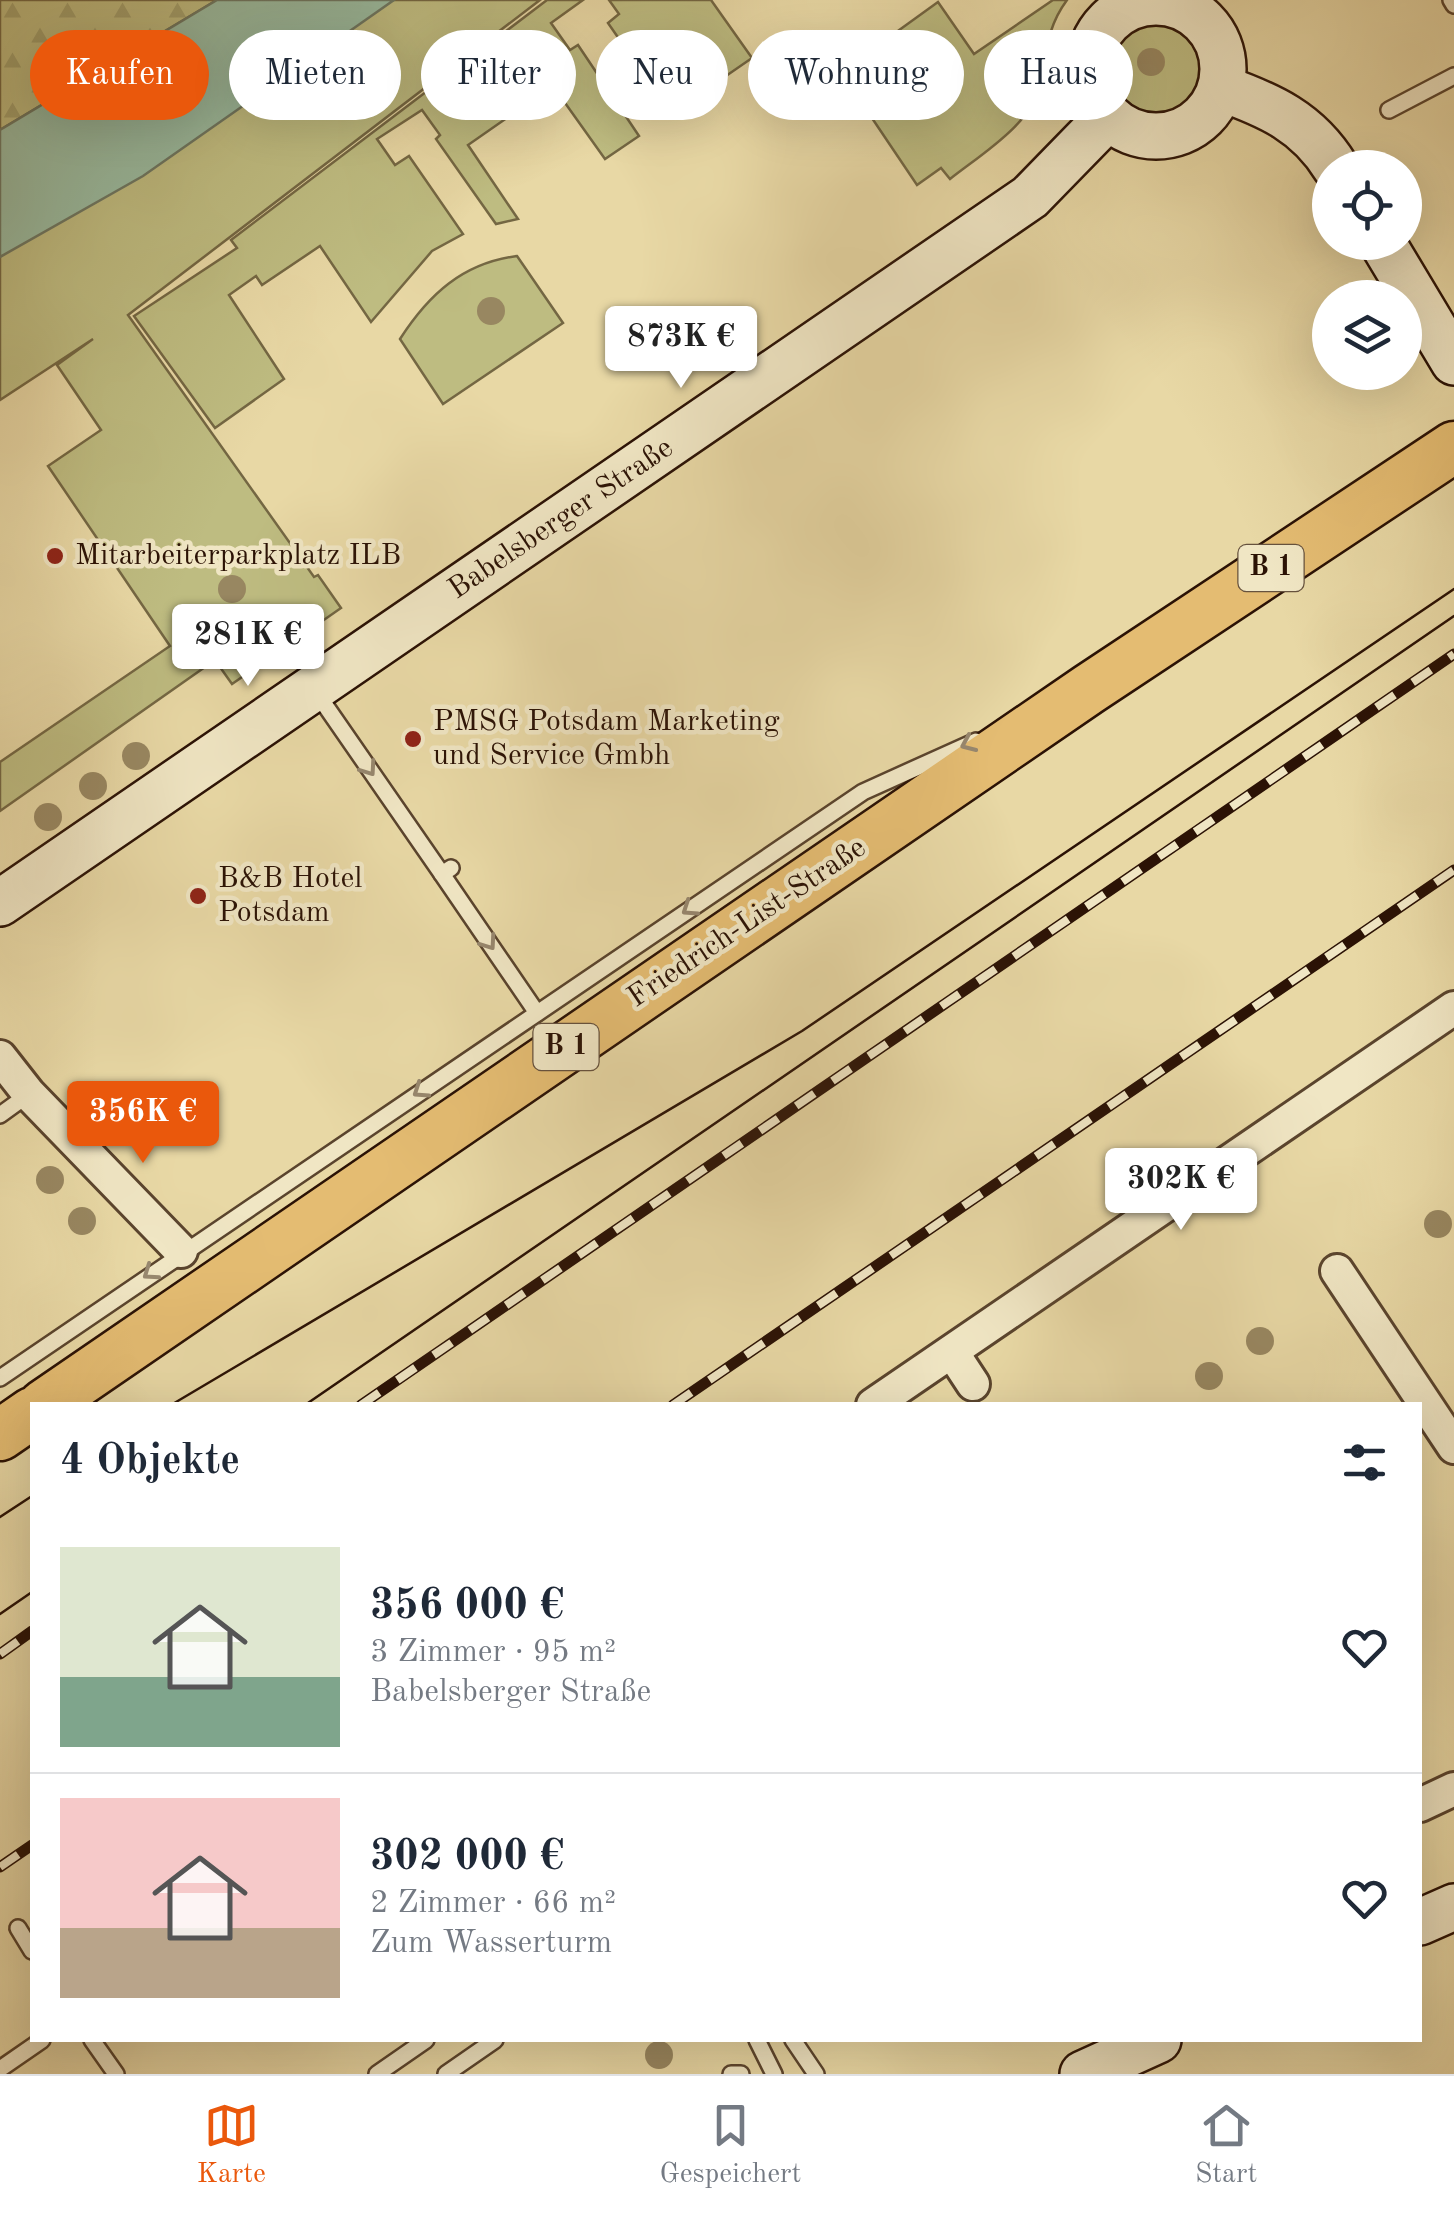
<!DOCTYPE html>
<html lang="de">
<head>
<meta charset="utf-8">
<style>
  :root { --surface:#fff; --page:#f2f2f3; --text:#1f2937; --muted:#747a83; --line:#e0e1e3; --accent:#ea580c }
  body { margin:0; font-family:"Old Standard TT",serif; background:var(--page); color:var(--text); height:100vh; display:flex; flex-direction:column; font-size:38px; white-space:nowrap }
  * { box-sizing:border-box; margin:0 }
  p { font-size:32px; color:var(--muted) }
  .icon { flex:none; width:55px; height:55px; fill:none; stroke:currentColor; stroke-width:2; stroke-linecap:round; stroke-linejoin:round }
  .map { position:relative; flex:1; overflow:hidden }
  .details { position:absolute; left:30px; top:1402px; width:1392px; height:640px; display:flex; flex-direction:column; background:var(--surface); border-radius:0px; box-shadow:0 10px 40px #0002 }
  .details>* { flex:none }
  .hud { position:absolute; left:30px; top:30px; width:1395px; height:90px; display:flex; gap:20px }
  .tools { position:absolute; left:1312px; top:150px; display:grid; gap:20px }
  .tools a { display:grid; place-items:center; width:110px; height:110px; border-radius:50%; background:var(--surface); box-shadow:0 10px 40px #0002; font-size:50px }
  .price { position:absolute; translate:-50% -85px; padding:0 22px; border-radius:10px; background:#fff; color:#222; font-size:32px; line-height:65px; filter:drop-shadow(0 2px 5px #0008) }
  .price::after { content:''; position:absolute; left:50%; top:60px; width:30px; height:22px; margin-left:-15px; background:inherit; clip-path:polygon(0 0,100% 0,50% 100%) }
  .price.selected { background:var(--accent); color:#fff }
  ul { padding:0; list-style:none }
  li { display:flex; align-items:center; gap:30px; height:250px; padding:0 30px }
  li+li { border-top:2px solid var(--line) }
  li span { display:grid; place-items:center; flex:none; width:280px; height:200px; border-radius:0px; color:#555 }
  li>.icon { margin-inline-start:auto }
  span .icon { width:120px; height:120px; fill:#fffc; stroke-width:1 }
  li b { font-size:42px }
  h2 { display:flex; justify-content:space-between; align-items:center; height:120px; padding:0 30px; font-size:42px }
  .pill { padding:0 35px; border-radius:45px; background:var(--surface); box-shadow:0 10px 40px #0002; font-size:35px; line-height:90px }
  .pill.selected { background:var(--accent); color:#fff }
  .menu { display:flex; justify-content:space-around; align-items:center; height:140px; border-top:2px solid var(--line); background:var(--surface); font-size:28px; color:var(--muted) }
  .menu a { display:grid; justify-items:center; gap:5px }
  .menu .selected { color:var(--accent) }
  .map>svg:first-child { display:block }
  .green { fill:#bebc81; stroke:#746743; stroke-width:2.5 }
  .forest { fill:url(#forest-firs); stroke:#746743; stroke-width:2.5 }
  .water { fill:#98bba1; stroke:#6c7763; stroke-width:2.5 }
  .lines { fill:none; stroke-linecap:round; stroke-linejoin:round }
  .lane-casing { stroke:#5a442d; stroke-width:20 }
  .street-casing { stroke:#5a442d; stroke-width:38 }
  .secondary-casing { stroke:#2b1205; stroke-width:50 }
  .primary-casing { stroke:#2b1205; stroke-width:55 }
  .lane { stroke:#f0e6c4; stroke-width:15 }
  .street { stroke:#f0e6c4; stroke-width:32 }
  .secondary { stroke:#f0e6c4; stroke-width:45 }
  .primary { stroke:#e4bc72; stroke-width:50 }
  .tram { stroke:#2b1205; stroke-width:2.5 }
  .rail-casing { stroke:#2b1205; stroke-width:11 }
  .rail { stroke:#f0e6c4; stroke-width:8; stroke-dasharray:22; stroke-linecap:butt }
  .tree { fill:#988761 }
  .oneway { stroke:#97876e }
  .poi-dot { fill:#8f2418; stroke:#f0e6c4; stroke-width:4 }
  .labels { text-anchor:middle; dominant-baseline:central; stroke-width:9; stroke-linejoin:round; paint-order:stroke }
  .shield { fill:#f0e6c4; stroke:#66523e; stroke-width:2.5 }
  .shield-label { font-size:28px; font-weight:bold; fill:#2b1205 }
  .street-label { font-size:30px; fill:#2b1205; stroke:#f0e6c4 }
  .poi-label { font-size:30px; fill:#2b1205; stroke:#f0e6c4; text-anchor:start }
</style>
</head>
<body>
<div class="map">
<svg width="1454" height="2074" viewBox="0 0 1454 2074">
  <defs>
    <pattern id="forest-firs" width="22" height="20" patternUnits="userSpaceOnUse" patternTransform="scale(2.5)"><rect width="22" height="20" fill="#bebc81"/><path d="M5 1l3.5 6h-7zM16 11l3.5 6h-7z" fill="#a3a16e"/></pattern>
  </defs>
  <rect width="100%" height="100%" fill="#e8d8a5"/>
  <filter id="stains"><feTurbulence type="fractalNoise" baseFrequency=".002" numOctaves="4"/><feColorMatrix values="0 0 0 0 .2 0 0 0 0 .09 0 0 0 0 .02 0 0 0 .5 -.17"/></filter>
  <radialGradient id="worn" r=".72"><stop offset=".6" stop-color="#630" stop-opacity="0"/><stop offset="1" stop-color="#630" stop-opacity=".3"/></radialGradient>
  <g class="green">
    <polygon points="0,0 540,0 128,315 314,577 318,575 341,608 232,684 215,660 0,811 0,762 170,646 48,466 101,430 57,365 93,339 0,400"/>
    <polygon points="547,0 583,0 551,23 570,50 578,45 639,136 605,159 553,86 468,145 518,219 496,224 436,139 440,135 422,110 377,139 395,165 409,156 463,234 432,251 371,322 320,246 262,285 256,276 229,295 284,379 215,428 134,316 237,248 231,240"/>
    <polygon points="609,0 711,0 752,58 671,114 608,23 619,14"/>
    <path d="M1053 0H1067C1047 27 1047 50 1041 82 1034 123 980 155 950 179L941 168 917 185 841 72 938 2 974 54Z"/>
    <circle cx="1155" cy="70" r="45"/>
    <path d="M517 256 563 323 443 404 400 339C429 294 463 263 517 256Z"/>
  </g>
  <polygon class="forest" points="0,0 217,0 0,130"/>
  <polygon class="water" points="217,0 394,0 143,176 0,257 0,130"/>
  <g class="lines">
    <defs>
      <g id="lane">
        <polyline points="1451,0 1454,5"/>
        <polyline points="1389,110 1454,76"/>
        <polyline points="316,692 442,874 451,868"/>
        <polyline points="442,874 537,1013"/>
        <polyline points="0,1115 29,1094"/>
        <polyline points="0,1378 863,792 976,741"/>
        <polyline points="18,1928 32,1951"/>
        <polyline points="92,2040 116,2074"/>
        <polyline points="757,2040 774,2074"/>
        <polyline points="793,2040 816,2074"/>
        <polyline points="0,2069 42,2040"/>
        <polyline points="377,2074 426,2040"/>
        <polyline points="446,2074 495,2040"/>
        <polyline points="731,2074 741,2074"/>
      </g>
      <g id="street">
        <polyline points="1134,5 1134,0"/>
        <polyline points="0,1057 29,1094 181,1251"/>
        <polyline points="1337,1271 1454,1447"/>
        <polyline points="952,1352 973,1384"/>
        <polyline points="873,1405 1454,1008"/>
        <polyline points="1420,1805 1454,1789"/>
      </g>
      <g id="secondary">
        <circle cx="1156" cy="69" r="67"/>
        <path d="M1221 88C1269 105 1308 122 1336 168"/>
        <polyline points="1382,242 1454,362"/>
        <polyline points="0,903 1030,197 1108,117"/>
        <polyline points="1420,1922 1454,1907"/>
        <polyline points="1083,2074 1158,2040"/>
      </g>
      <g id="primary">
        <polyline points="44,1405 1089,689 1454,447"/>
        <polyline points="0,1435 32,1413"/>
      </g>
    </defs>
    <use href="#lane" class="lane-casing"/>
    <use href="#street" class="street-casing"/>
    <use href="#secondary" class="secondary-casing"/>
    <use href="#primary" class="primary-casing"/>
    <use href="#lane" class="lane"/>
    <use href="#street" class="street"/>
    <use href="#secondary" class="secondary"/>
    <use href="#primary" class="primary"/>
    <g class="tram">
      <polyline points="171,1405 802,1031 1454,589"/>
      <polyline points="305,1405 1454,616"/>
      <polyline points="0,1517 32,1496"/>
      <polyline points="0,1614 32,1592"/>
    </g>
    <defs>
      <g id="rail">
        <polyline points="361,1405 1454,654"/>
        <polyline points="673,1405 1454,870"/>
        <polyline points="0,1654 32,1631"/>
        <polyline points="0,1867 32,1845"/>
      </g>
    </defs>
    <use href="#rail" class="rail-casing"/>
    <use href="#rail" class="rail"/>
  </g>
  <g class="tree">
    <circle cx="1151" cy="62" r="14"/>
    <circle cx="491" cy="311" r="14"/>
    <circle cx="232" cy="589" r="14"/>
    <circle cx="136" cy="756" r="14"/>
    <circle cx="93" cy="786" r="14"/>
    <circle cx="48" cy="817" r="14"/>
    <circle cx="50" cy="1180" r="14"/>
    <circle cx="82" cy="1221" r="14"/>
    <circle cx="1438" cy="1224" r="14"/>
    <circle cx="1260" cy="1341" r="14"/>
    <circle cx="1209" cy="1376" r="14"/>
    <circle cx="659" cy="2055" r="14"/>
  </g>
  <defs><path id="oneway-chevron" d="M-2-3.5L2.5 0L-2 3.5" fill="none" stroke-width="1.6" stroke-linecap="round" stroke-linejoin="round" transform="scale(2.5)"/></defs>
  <g class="oneway">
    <use href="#oneway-chevron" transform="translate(968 744) rotate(156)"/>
    <use href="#oneway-chevron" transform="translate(369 769) rotate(55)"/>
    <use href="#oneway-chevron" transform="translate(689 909) rotate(146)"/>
    <use href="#oneway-chevron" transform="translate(489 943) rotate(55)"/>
    <use href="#oneway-chevron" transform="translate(420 1091) rotate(146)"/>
    <use href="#oneway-chevron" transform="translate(150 1273) rotate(145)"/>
  </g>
  <g class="poi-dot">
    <circle cx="55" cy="556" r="10"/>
    <circle cx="413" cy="739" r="10"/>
    <circle cx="198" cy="896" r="10"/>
  </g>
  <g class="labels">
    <g class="shield">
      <rect x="1238.5" y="545" width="65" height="46" rx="8"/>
      <rect x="533.5" y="1024" width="65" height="46" rx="8"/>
    </g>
    <g class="shield-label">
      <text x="1271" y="568">B 1</text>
      <text x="566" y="1047">B 1</text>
    </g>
    <g class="street-label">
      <text transform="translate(561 519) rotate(-34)">Babelsberger Straße</text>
      <text transform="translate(747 923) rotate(-34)">Friedrich-List-Straße</text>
    </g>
    <g class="poi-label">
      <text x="75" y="556">Mitarbeiterparkplatz ILB</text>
      <text x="433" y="722">PMSG Potsdam Marketing<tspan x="433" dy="34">und Service Gmbh</tspan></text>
      <text x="218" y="879">B&amp;B Hotel<tspan x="218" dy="34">Potsdam</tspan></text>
    </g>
  </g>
  <rect width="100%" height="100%" filter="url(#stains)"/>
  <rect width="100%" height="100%" fill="url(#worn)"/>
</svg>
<div class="tools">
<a><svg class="icon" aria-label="locate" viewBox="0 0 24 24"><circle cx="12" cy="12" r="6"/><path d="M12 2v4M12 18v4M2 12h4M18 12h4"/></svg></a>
<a><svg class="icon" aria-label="layers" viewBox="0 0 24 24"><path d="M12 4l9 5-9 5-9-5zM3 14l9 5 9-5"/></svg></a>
</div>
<b class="price" style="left:681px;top:391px">873K €</b>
<b class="price" style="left:248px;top:689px">281K €</b>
<b class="price selected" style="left:143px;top:1166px">356K €</b>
<b class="price" style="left:1181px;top:1233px">302K €</b>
<div class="hud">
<a class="pill selected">Kaufen</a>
<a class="pill">Mieten</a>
<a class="pill">Filter</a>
<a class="pill">Neu</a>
<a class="pill">Wohnung</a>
<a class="pill">Haus</a>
</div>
<section class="details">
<h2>4 Objekte<svg class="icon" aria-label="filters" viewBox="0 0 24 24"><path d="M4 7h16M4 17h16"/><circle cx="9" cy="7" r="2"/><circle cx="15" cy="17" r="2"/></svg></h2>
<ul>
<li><span style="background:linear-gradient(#dfe7d0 65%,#7fa58c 0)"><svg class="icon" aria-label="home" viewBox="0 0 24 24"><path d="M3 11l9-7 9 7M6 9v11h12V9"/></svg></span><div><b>356 000 €</b><p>3 Zimmer · 95 m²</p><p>Babelsberger Straße</p></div><svg class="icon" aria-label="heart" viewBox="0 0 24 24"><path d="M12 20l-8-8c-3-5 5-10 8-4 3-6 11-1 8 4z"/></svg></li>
<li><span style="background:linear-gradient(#f6c9c9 65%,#b9a48a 0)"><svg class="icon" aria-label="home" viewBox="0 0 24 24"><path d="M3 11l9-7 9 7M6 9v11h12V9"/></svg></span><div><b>302 000 €</b><p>2 Zimmer · 66 m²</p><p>Zum Wasserturm</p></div><svg class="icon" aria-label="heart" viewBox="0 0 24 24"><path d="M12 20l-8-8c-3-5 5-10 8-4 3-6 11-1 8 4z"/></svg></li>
</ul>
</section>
</div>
<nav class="menu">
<a class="selected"><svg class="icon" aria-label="map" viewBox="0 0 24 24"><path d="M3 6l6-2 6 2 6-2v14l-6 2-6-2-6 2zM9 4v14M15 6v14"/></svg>Karte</a>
<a><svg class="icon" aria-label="saved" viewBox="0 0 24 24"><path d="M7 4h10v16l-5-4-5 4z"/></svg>Gespeichert</a>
<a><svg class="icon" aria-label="home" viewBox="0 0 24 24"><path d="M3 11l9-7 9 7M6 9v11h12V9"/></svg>Start</a>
</nav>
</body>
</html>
